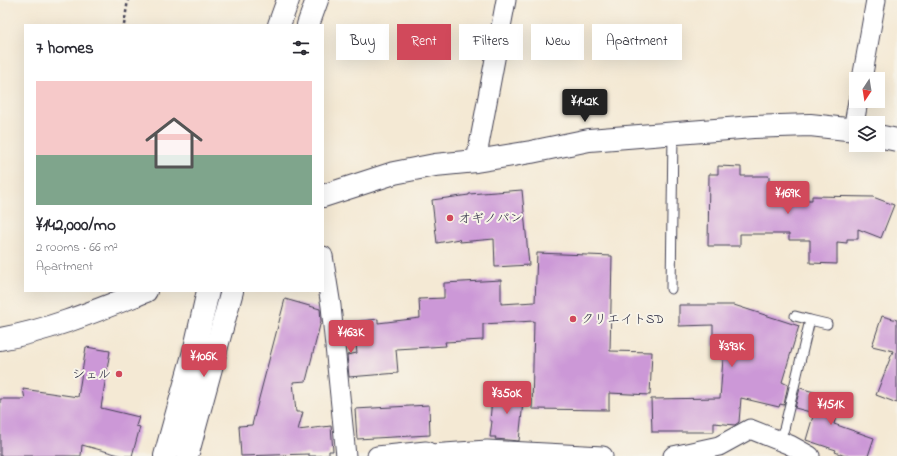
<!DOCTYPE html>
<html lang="en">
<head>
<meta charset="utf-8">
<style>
  :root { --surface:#fff; --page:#f7f7f7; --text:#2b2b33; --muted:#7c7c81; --line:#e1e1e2; --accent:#d1495b }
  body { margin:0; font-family:"Indie Flower","Klee One",sans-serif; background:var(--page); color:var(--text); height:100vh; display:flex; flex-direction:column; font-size:15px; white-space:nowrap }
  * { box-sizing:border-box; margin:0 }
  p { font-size:13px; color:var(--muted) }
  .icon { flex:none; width:22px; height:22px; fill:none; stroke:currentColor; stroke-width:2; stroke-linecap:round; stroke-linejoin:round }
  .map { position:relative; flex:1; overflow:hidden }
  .details { position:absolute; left:24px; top:24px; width:300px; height:268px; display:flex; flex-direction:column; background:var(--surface); border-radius:0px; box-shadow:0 4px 16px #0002 }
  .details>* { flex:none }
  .guide { position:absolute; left:336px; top:24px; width:380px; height:36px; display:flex; gap:8px }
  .needle { width:26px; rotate:192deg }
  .controls { position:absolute; left:849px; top:72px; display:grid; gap:8px }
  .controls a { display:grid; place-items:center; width:36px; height:36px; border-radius:0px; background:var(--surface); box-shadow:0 4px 16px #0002; font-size:20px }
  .price { position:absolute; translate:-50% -34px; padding:0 9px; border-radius:4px; background:var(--accent); color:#fff; font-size:13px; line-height:26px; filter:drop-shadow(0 1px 2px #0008) }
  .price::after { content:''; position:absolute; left:50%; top:24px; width:12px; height:9px; margin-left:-6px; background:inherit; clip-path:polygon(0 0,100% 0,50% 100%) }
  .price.active { background:#222; color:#fff }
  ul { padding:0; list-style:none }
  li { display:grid; align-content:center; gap:8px; height:212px; padding:0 12px }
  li+li { border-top:1px solid var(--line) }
  li span { display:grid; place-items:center; height:124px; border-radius:0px; color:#555 }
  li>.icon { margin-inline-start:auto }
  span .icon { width:72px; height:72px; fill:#fffc; stroke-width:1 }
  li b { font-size:17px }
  h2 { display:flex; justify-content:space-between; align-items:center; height:48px; padding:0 12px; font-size:17px }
  .chip { padding:0 14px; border-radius:0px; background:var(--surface); box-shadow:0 4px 16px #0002; font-size:14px; line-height:36px }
  .chip.active { background:var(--accent); color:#fff }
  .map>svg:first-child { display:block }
  .building { fill:#cc98d7 }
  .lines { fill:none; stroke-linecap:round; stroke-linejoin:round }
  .service-casing { stroke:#424052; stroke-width:11 }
  .minor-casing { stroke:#424052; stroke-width:21 }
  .tertiary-casing { stroke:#424052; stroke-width:24 }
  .path { stroke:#424052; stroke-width:2.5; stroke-dasharray:3 3; stroke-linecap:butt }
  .service { stroke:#fff; stroke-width:9 }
  .minor { stroke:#fff; stroke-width:19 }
  .tertiary { stroke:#fff; stroke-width:22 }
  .poi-dot { fill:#d1495b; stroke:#f7f3e8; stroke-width:1.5 }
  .labels { text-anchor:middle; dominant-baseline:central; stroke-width:4; stroke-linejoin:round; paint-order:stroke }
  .poi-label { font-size:13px; fill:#22223b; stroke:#f7f3e8; text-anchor:start }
</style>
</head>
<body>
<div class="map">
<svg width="897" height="456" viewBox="0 0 897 456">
  <rect width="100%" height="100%" fill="#f7f3e8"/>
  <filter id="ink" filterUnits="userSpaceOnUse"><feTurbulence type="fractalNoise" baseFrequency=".025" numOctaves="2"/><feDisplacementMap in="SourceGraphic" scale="8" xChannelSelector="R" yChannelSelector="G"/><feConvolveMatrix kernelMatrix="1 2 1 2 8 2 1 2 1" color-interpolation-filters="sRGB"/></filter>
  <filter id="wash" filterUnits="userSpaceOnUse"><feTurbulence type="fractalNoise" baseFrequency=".012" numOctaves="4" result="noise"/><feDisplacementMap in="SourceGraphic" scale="16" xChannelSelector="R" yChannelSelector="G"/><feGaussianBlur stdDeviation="0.9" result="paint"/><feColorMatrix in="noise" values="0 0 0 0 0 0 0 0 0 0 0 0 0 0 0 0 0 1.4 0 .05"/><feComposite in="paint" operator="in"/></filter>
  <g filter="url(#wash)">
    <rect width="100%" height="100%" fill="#f4e9d4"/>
    <g id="blocks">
      <g class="building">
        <polygon points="718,166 741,167 741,176 769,176 769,194 777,193 777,200 812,200 812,196 873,197 894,205 881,238 858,229 858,239 847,239 847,243 837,242 837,264 810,263 810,240 789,240 789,234 740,234 740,246 708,246 709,174 718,174"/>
        <polygon points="522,190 529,265 495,267 494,239 460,242 459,239 437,243 432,200 469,195 469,194"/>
        <polygon points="537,253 612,256 610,351 652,352 650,395 609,393 609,410 532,409 534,321 483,324 483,340 445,342 446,346 396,349 398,373 349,377 347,355 357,353 353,322 378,319 378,323 420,318 419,299 444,298 444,283 501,280 501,304 535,302"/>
        <polygon points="285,299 320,309 321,321 306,381 293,382 296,412 303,412 298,430 331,426 333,451 329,451 329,455 320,456 309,456 309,454 241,456 239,426 252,425"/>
        <polygon points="679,305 734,305 799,326 782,382 788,385 784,405 780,404 779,407 741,398 739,422 735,425 714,423 714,432 652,432 651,399 720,398 724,346 713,346 713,325 679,326"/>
        <polygon points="882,316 897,320 897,403 876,395 893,351 872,346"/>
        <polygon points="86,347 110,351 101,408 139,417 136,426 140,427 132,456 123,456 82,445 81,456 0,456 0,399 25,399 23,389 78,397"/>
        <polygon points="800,388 838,399 837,405 839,405 834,424 874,438 868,456 845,456 835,452 836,450 806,440 814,413 795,408"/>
        <polygon points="496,390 524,392 519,441 495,439 496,437 490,437 492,421 490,421 492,398 495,398"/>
        <polygon points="429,405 430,435 357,439 355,409"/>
      </g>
    </g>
  </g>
  <g filter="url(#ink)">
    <use href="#blocks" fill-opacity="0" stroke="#424052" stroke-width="1"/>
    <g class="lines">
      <defs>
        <g id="service">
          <polyline points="671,289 673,134"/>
          <polyline points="810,320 827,324"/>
          <polyline points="778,440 784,429 810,320 795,316"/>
        </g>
        <g id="minor">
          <polyline points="862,79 876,0"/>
          <polyline points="853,130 858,101"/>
          <polyline points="476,161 506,0"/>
          <polyline points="323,256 331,306 346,456"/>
          <polyline points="377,456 426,451 431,454 487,450 603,456"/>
          <polyline points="673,456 719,446 750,429 790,445 810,456"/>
        </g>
        <g id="tertiary">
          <polyline points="279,25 288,0"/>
          <polyline points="308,25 317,0"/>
          <polyline points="878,136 897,140"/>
          <polyline points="323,196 394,173 435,165 476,161 531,152 589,140 753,127 810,125 856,130"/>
          <path d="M0 339C51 330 98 310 146 291"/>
          <polyline points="165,456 195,348 208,291"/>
          <polyline points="187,456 232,291"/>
        </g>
      </defs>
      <use href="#service" class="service-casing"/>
      <use href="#minor" class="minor-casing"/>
      <use href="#tertiary" class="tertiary-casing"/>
      <polyline class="path" points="124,25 128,0"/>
      <use href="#service" class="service"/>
      <use href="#minor" class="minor"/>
      <use href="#tertiary" class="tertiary"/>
    </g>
  </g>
  <g class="poi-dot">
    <circle cx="450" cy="218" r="4"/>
    <circle cx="573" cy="319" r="4"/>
    <circle cx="119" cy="374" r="4"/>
  </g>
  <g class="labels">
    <g class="poi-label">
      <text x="458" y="218">オギノパン</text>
      <text x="581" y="319">クリエイトSD</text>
      <text x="111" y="374" text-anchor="end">シェル</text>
    </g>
  </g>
</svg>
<div class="controls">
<a><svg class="needle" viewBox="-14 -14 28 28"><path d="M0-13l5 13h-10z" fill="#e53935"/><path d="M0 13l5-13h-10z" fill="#7c7c81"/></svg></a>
<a><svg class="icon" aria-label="layers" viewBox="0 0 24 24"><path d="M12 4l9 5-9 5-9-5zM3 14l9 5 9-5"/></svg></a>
</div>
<b class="price active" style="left:585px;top:123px">¥142K</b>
<b class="price" style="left:788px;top:215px">¥169K</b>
<b class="price" style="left:351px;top:354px">¥163K</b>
<b class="price" style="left:732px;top:368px">¥393K</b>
<b class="price" style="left:204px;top:378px">¥106K</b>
<b class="price" style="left:507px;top:415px">¥350K</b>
<b class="price" style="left:831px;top:426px">¥151K</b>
<div class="guide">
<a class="chip">Buy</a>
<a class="chip active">Rent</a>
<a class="chip">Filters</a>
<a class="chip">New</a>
<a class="chip">Apartment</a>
</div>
<section class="details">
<h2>7 homes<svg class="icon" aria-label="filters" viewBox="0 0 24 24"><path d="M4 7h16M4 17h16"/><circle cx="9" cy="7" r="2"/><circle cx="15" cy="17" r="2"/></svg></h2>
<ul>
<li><span style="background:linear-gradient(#f6c9c9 60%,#7fa58c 0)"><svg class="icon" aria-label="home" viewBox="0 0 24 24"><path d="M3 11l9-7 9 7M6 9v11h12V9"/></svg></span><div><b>¥142,000/mo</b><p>2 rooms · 66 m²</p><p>Apartment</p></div></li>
</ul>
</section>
</div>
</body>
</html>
